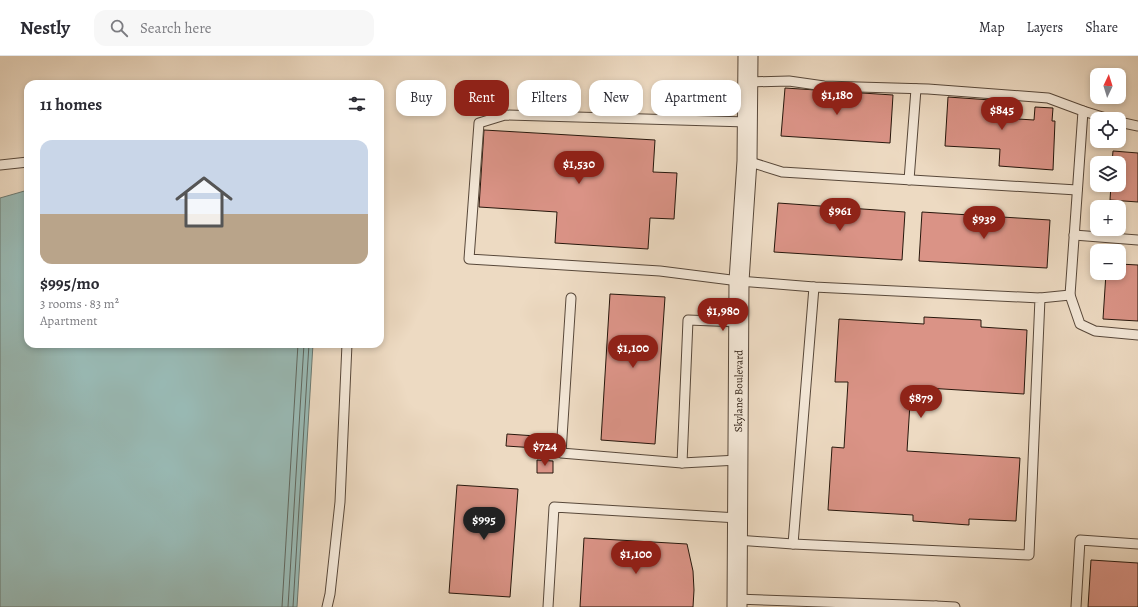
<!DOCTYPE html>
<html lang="en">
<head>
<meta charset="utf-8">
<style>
  :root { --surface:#fff; --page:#f7f7f7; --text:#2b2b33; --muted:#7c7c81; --line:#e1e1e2; --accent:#8f2418 }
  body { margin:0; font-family:Alegreya,serif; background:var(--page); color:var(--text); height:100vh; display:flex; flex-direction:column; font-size:15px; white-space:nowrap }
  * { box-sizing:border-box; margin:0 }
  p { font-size:13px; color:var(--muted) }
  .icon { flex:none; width:22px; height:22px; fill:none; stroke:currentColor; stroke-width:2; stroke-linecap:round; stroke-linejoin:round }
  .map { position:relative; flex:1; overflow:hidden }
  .drawer { position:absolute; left:24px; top:24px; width:360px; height:268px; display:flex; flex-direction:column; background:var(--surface); border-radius:12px; box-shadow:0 2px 6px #0003 }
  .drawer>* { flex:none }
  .banner { position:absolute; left:396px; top:24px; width:380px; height:36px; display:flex; gap:8px }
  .needle { width:26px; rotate:4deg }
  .fabs { position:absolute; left:1090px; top:12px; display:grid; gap:8px }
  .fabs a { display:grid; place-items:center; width:36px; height:36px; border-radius:8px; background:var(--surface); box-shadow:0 2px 6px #0003; font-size:20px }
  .price { position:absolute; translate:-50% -34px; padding:0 9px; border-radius:14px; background:var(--accent); color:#fff; font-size:13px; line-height:26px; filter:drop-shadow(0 1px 2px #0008) }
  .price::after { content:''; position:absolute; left:50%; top:24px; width:12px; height:9px; margin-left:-6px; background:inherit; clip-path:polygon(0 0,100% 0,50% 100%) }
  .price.active { background:#222; color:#fff }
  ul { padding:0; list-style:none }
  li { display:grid; align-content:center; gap:8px; height:212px; padding:0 16px }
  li+li { border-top:1px solid var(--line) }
  li span { display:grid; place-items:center; height:124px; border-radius:12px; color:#555 }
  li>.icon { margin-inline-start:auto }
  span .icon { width:72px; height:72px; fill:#fffc; stroke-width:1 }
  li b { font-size:17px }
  h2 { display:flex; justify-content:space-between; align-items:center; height:48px; padding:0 16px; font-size:17px }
  .chip { padding:0 14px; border-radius:12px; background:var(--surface); box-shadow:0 2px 6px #0003; font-size:14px; line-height:36px }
  .chip.active { background:var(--accent); color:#fff }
  header { display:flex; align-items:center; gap:24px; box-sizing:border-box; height:56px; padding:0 20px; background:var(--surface); border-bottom:1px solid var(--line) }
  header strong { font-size:19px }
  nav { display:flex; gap:22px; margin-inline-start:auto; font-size:14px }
  .search { width:280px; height:36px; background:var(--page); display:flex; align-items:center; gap:10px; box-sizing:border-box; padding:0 14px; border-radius:12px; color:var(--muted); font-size:15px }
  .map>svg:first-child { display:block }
  .water { fill:#99bab5; stroke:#6b7971 }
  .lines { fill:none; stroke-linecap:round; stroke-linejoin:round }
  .shore { stroke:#606860; stroke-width:1 }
  .building { fill:#da9386; stroke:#27170c }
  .lane-casing { stroke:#58483a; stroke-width:11 }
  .street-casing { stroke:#58483a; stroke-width:21 }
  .lane { stroke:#f3e7d7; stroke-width:9 }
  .street { stroke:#f3e7d7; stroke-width:19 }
  .labels { text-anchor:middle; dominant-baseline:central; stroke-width:3; stroke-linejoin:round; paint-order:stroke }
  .street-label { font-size:11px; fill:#27170c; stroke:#f3e7d7 }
</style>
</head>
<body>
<header>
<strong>Nestly</strong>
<div class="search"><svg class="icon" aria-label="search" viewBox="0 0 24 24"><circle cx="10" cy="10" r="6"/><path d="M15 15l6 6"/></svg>Search here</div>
<nav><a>Map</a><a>Layers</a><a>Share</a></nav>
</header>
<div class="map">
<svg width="1138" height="551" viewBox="0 0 1138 551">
  <rect width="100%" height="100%" fill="#eddac2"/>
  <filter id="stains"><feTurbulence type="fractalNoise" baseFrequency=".005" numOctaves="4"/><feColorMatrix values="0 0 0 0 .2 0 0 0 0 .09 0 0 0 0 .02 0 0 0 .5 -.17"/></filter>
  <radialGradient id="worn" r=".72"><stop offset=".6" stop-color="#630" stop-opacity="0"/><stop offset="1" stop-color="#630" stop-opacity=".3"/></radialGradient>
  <polygon class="water" points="28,134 28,288 313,288 297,551 0,551 0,142"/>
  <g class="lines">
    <g class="shore">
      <polyline points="282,551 298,288"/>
      <polyline points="288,551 304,288"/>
      <polyline points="293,551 309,288"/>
    </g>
  </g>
  <g class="building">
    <polygon points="785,32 893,39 890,87 781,80"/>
    <polygon points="948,41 1019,46 1018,63 1034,64 1035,51 1053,52 1052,65 1055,65 1053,114 999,110 1000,93 945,90"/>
    <polygon points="484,74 655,84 653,116 677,117 674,163 650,162 648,193 555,187 557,156 479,151"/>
    <polygon points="1113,95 1138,97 1138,146 1110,144 1111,129 1119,129 1119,107 1112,107"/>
    <polygon points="778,147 905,156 902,204 774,196"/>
    <polygon points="922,156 1050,164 1047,212 919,205"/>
    <polygon points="1119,208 1138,209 1138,265 1103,263 1106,217 1119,217"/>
    <polygon points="610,238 665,241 655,388 601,384"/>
    <polygon points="924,261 981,264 981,271 1027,274 1024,338 911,331 907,395 1020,402 1016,465 969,463 969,469 913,465 913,459 828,454 832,391 844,392 848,326 835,326 839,263 924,268"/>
    <polygon points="507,378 536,380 536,392 506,390"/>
    <polygon points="537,404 553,405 553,417 537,417"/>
    <polygon points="457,429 518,433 510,541 449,537"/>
    <polygon points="584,482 687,488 693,515 694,534 693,551 580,551"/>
    <polygon points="1091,504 1138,507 1138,551 1088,551"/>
  </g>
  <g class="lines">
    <defs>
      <g id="lane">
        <polyline points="748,26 789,25 824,30 928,33 1048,42 1083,55 1070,239 1040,242"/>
        <polyline points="1083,55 1109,63"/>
        <polyline points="1119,66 1138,70"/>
        <polyline points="747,105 782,116 1077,134"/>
        <polyline points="0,109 28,106"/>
        <polyline points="909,124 916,33"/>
        <polyline points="1074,179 1138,184"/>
        <polyline points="1070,239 1080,268 1095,275 1138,279"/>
        <polyline points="571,242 561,397 682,407 738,404"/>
        <polyline points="682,407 688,264 739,266"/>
        <polyline points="737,484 793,488 1029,499 1040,242 814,231 739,225 660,215 469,203 479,67 505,59 747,66"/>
        <polyline points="793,488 814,231"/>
        <polyline points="736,543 936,550"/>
        <polyline points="327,551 330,538 340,446 347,288"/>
        <polyline points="548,551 554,451 738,462"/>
        <polyline points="935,551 936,550 955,551"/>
        <polyline points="1076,551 1080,484 1138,488"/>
      </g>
      <g id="street">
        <path id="s1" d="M737 551 739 225 747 105 748 0"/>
      </g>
    </defs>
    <use href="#lane" class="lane-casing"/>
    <use href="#street" class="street-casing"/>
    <use href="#lane" class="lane"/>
    <use href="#street" class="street"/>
  </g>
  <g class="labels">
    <g class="street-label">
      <text stroke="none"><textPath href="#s1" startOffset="216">Skylane Boulevard</textPath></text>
    </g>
  </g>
  <rect width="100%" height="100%" filter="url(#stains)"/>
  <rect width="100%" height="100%" fill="url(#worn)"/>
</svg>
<div class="fabs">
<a><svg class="needle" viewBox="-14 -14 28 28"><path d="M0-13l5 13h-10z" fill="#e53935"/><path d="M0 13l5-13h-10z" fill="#7c7c81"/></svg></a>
<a><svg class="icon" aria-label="locate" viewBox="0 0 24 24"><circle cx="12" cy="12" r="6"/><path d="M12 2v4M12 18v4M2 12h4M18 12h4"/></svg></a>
<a><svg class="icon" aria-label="layers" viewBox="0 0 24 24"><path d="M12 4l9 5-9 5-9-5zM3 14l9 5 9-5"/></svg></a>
<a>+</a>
<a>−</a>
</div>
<b class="price" style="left:837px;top:60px">$1,180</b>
<b class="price" style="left:1002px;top:75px">$845</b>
<b class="price" style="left:579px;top:129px">$1,530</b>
<b class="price" style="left:840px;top:176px">$961</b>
<b class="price" style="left:984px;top:184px">$939</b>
<b class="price" style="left:723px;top:276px">$1,980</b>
<b class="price" style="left:633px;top:313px">$1,100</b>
<b class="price" style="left:921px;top:363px">$879</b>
<b class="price" style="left:545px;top:411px">$724</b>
<b class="price active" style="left:484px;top:485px">$995</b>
<b class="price" style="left:636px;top:519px">$1,100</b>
<div class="banner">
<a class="chip">Buy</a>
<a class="chip active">Rent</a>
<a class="chip">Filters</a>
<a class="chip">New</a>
<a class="chip">Apartment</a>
</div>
<section class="drawer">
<h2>11 homes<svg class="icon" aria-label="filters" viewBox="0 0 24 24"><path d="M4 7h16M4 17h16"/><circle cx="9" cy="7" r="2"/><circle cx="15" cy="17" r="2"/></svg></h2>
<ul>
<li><span style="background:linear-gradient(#c9d6e8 60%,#b9a48a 0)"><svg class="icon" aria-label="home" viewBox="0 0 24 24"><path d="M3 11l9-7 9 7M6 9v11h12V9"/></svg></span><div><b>$995/mo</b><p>3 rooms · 83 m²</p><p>Apartment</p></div></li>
</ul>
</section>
</div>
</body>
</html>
